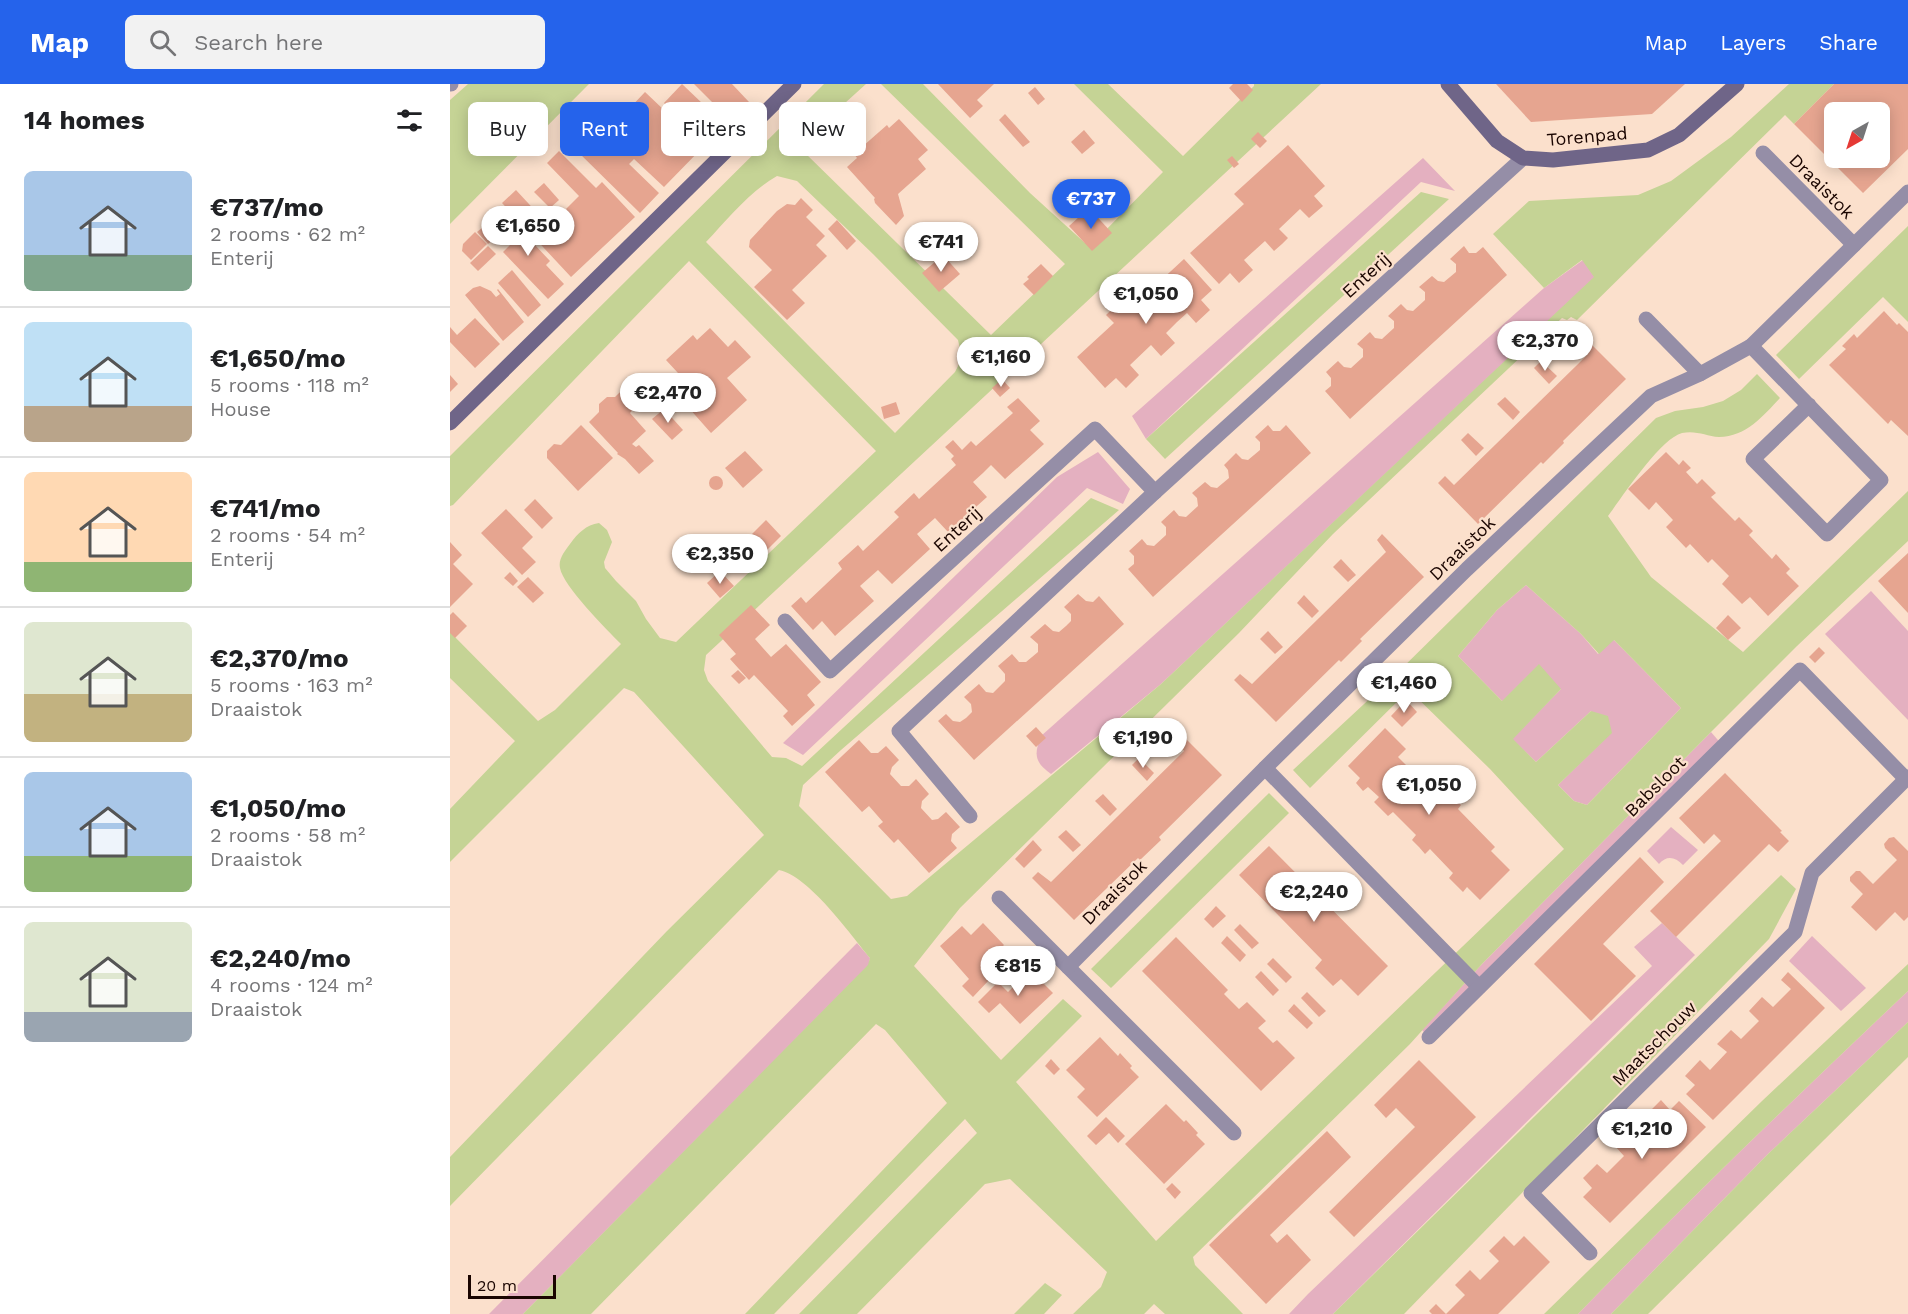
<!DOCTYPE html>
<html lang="en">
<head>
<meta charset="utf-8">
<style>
  :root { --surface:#fff; --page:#f2f2f2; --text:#202124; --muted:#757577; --line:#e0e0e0; --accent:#2563eb }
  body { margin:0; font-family:"Work Sans",sans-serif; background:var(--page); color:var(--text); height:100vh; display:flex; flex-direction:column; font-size:22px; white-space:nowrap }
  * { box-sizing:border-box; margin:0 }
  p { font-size:20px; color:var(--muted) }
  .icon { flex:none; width:33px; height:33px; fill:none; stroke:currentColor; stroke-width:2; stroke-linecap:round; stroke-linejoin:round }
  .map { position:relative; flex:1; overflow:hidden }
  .drawer { display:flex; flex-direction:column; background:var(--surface); width:450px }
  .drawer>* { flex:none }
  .hud { position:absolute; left:18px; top:18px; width:570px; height:54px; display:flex; gap:12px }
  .needle { width:39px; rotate:219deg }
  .controls { position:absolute; left:1374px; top:18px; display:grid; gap:12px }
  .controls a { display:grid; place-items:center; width:66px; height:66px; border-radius:9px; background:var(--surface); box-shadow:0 3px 15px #0003; font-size:30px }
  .scale { position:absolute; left:18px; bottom:15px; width:88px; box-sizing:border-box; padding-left:6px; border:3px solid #1a0500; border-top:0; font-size:16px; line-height:21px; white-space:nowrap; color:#1a0500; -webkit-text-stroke:4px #fbe0cc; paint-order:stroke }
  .price { position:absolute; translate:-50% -51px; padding:0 14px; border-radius:21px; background:#fff; color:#222; font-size:20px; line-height:39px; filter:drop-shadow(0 2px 3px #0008) }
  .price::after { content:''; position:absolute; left:50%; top:36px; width:18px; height:14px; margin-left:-9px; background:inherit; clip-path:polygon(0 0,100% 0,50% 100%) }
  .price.selected { background:var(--accent); color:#fff }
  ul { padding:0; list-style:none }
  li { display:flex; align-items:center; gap:18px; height:150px; padding:0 24px }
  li+li { border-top:2px solid var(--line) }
  li span { display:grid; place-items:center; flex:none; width:168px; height:120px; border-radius:9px; color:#555 }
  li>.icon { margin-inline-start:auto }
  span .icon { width:72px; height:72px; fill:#fffc; stroke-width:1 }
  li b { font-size:26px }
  h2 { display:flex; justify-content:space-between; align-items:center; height:72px; padding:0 24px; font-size:26px }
  .tag { padding:0 21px; border-radius:9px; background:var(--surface); box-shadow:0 3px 15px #0003; font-size:21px; line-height:54px }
  .tag.selected { background:var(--accent); color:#fff }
  header { display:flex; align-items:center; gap:36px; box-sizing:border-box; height:84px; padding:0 30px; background:var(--accent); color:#fff }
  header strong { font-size:28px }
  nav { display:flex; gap:33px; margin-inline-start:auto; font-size:21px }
  .search { width:420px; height:54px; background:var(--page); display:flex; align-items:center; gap:15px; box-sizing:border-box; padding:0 21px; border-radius:9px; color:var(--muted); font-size:22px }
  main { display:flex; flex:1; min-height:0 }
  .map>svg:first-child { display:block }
  .green { fill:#e4b0c0 }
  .water { fill:#c5d395; fill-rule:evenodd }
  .building { fill:#e6a590; fill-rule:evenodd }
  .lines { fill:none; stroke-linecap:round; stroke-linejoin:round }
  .lane { stroke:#958ea7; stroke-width:15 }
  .street { stroke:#958ea7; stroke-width:15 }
  .secondary { stroke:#6f6588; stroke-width:15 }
  .labels { text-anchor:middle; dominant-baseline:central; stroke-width:4.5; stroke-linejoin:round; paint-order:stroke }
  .street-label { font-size:18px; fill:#1a0500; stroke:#fbe0cc }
</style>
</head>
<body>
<header>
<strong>Map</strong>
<div class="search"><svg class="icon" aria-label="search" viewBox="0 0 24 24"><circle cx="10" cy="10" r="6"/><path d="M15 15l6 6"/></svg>Search here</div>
<nav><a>Map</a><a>Layers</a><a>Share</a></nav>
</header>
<main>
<section class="drawer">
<h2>14 homes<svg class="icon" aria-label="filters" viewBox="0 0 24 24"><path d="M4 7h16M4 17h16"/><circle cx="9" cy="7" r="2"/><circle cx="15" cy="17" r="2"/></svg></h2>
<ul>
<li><span style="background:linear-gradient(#a9c7e8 70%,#7fa58c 0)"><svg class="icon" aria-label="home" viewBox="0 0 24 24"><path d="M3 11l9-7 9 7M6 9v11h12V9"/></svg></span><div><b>€737/mo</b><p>2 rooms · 62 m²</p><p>Enterij</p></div></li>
<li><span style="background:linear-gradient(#bfe0f5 70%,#b9a48a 0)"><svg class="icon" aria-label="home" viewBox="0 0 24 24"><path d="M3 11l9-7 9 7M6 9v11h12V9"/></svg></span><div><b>€1,650/mo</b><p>5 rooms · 118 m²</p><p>House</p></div></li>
<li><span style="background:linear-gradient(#ffd9b3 75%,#8fb573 0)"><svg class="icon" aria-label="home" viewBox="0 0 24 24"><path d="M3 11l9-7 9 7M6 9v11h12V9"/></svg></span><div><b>€741/mo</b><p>2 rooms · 54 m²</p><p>Enterij</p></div></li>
<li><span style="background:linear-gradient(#dfe7d0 60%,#c2b280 0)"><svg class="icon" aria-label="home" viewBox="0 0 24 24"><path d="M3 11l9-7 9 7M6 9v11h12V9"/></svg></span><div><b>€2,370/mo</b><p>5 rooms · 163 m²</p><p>Draaistok</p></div></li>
<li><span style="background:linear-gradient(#a9c7e8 70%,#8fb573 0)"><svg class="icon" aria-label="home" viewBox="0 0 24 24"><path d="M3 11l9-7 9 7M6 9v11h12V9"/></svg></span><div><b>€1,050/mo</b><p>2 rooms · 58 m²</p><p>Draaistok</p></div></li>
<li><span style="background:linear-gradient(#dfe7d0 75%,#9aa5b1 0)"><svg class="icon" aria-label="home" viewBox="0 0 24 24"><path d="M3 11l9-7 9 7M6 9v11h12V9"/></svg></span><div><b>€2,240/mo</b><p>4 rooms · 124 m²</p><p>Draaistok</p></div></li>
</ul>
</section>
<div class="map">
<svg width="1458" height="1230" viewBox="0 0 1458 1230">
  <rect width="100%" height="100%" fill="#fbe0cc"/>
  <g class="green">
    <polygon points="973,74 1005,107 971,98 696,355 682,332"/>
    <path d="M1133 176 1145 193 711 600 601 690C584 678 584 670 591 652L1094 204Z"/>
    <polygon points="648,368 680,405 673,420 637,404 353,671 333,659 607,393"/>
    <polygon points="1076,501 1131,550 1148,570 1163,555 1231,624 1137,721 1124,717 1108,701 1161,649 1141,627 1086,678 1062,655 1111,605 1052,617 1008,572 1047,526"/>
    <polygon points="1421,507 1458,547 1458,636 1375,550"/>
    <polygon points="1261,648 1273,662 979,953 972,946 1032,880"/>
    <path d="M1221 743 1248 766 1233 781C1225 773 1217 771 1209 780L1197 767Z"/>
    <polygon points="1212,839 1245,871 883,1230 839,1230 858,1210 1202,882 1184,863"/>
    <polygon points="1362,852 1416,904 1391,927 1339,877"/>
    <polygon points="407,859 420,874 419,881 73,1230 39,1230"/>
    <path d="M1458 907V938L1318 1070 1161 1230H1128C1235 1119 1346 1013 1458 907Z"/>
  </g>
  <g class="water">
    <polygon points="18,0 139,0 0,140 0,16"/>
    <path d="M374 0H416L352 58 354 68 541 251 615 180 431 0H473L580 109 635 159 645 157 713 88 624 0H658L733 72 804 2V0H871L256 571 254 586 258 597 322 673 336 674 352 682 641 414 669 426 391 666 353 701 349 722 441 815 457 812 711 600 1144 193 1132 176 1094 204 1043 150 1079 117 1188 111 1221 97 1281 53 1339 0H1384L1344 40 1335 31 1127 236 1121 233 1117 236 1112 234 883 450 789 549 510 824 464 882 551 976 613 915 632 932 566 998 706 1157 1114 765 1040 685 959 606 860 704 843 686 942 594 1206 334 1225 327 1253 323 1273 317 1291 306 1307 290 1330 314C1314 331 1296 353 1269 353 1256 352 1246 346 1232 349 1210 355 1173 412 1158 432L1201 493 1293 568 1458 407V457L1347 562 1261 648 1032 880 960 960 743 1173 745 1181 793 1230H715L704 1220 694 1230H623L651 1203 657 1188 560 1095 535 1100 407 1230H349L527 1049 515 1035 324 1230H295L497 1019 435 946 426 940 141 1230H73L418 881 420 874C400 850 359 792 329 786L0 1122V1073L217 847 314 751 184 608 174 604 0 778V725L65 657 0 594V548L88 637 105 626 171 560C157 546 113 502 110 484 108 475 115 467 120 460 128 449 136 441 149 439L157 446 162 458 154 478 155 484 166 497 186 517 196 535 210 554 226 558 426 367 239 177 3 421 0 422V372ZM327 92 347 97 423 170 508 256 512 274 505 288 445 349 256 158C278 135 299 108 327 92ZM1076 501 1131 550 1149 570 1164 556 1231 624 1137 721 1124 717 1108 701 1162 649 1158 632 1141 627 1086 678 1063 655 1111 605 1089 580 1052 617 1008 572 1047 526Z"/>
    <polygon points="971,108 999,115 715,375 696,355"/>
    <polygon points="1458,142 1458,238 1433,213 1349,295 1326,271"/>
    <polygon points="819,709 839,729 661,904 641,885"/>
    <polygon points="1331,791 1346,805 1319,855 954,1230 883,1230"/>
    <path d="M1458 880V907C1346 1013 1235 1119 1128 1230H1094L1312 1017Z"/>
    <polygon points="1458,938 1458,973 1198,1230 1161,1230 1318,1070"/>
    <polygon points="595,1199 612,1211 594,1230 564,1230"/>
  </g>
  <g class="building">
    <polygon points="232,0 275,41 256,60 214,19"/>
    <polygon points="244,0 282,0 299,18 280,36"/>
    <polygon points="488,0 544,0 527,16 533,22 520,34"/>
    <polygon points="783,0 797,0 803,6 792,18 779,4"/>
    <polygon points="1046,0 1235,0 1202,30 1081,38"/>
    <path d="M1384 0H1458V65L1413 109 1344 40ZM1384 28H1430V74H1384Z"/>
    <polygon points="585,3 595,15 588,21 578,9"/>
    <polygon points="195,8 253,63 214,103 184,75 179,80 209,109 190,129 127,67 151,42 153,45 175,23 178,26"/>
    <polygon points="555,30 580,58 573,63 549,36"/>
    <polygon points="449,35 478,66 468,75 476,85 448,110 454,132 446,141 425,119 424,115 425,114 397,83 407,74 404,70 437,41 439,44"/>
    <polygon points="634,46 645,59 632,70 621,58"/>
    <polygon points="808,48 817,57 810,64 801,55"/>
    <polygon points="838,61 875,102 864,112 873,122 859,134 850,125 829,145 838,154 832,160 824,167 815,157 794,176 803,186 789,199 780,189 769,200 740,169 794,120 784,110"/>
    <polygon points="109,67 146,104 152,98 185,133 121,193 52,119 66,106 103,146 115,135 111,130 129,112 97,79"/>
    <polygon points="782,72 789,80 784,84 777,76"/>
    <polygon points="94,99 109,116 100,124 84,108"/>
    <polygon points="351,114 363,126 356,133 375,152 366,161 377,172 342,206 355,219 337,236 304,203 322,186 299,163 300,156 327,127 337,120 345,121"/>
    <polygon points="639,124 662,149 642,167 619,142"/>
    <polygon points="55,129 100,177 96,181 114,200 98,215 53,168 60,161 41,141"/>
    <polygon points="387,136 406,157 397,166 378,145"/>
    <polygon points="33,143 44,155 38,160 27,148"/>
    <polygon points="25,148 37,160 21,176 12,167 13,160"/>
    <polygon points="38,162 46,170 28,187 20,179"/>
    <polygon points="1014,162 1019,169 1026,169 1033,163 1057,191 900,335 875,307 881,302 881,294 876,288 888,277 894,283 901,284 913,273 913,265 907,260 920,248 925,254 932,255 944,244 944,237 938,232 951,220 957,226 963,227 975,216 975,208 969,203 982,192 988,197 994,198 1006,188 1006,180 1000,175"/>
    <polygon points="493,171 510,190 489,208 472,189"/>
    <polygon points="734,175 762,206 751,216 760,226 746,239 737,229 727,238 716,249 725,259 711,272 701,261 680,281 689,291 676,304 666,294 655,304 627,273 664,239 656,231 673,215 681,224"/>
    <polygon points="591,180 603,192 584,211 573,200 579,195 577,193"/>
    <polygon points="62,186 91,221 78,233 48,199"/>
    <polygon points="30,202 41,207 46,213 50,210 47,206 48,205 74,238 53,257 15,211 23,204"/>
    <polygon points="1434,227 1447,241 1449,239 1458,248 1458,352 1441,336 1438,340 1379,281 1396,265 1392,262 1404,250 1407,254"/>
    <polygon points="25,234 50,260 25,284 0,258 0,243 7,251"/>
    <polygon points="260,244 278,263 285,256 301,273 277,294 297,316 261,349 238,323 244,317 222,294 228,289 216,276 243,251 247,256"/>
    <polygon points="1135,254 1176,295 1113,357 1114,359 1093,380 1091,378 1028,440 988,399 995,392 1004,401 1126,282 1138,270 1128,261"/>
    <polygon points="1091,277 1107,292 1099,300 1084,284"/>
    <polygon points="0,291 8,300 0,308"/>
    <polygon points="552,295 560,304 550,313 542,304"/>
    <polygon points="170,308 176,309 186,318 185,323 180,329 196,347 182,360 186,363 189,361 204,377 189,390 175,375 167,370 168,369 139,338 149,328 149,320 157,313 165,313"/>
    <polygon points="1055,313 1070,328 1063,336 1047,320"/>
    <polygon points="568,314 590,337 580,346 594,360 555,395 541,381 533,389 523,398 537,413 498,448 485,434 467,450 480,465 442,500 428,486 410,502 424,517 385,552 372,537 363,546 341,522 351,513 356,519 392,485 388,479 408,461 413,467 449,433 444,428 464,409 469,415 506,381 501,375 504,372 495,363 503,356 512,366 521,357 526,362 563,329 557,323"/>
    <polygon points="446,318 450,330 434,335 431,323"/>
    <polygon points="214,325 233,346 222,356 202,335"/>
    <polygon points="131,341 163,374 128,407 97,374 97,367 104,360 111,361"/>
    <polygon points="818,341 823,347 830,347 836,341 861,369 703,513 678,485 684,480 684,472 679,467 692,455 697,461 704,462 716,451 716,443 711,438 724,426 729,432 736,433 748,422 747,414 742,409 755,398 761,403 767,404 779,394 778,386 774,381 786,369 792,375 798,376 810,366 810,358 805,353"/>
    <polygon points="1018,349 1034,364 1026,372 1011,356"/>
    <polygon points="295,367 313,386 293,404 275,384"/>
    <polygon points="1216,368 1229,381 1233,376 1241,384 1236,388 1247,400 1252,395 1266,409 1261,413 1285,437 1289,433 1303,447 1299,451 1322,475 1326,470 1340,485 1336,489 1349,502 1318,532 1300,513 1292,520 1272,500 1279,492 1262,475 1258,479 1240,460 1236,464 1216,443 1223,436 1206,418 1199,426 1178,405"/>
    <circle cx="266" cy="399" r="7"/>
    <polygon points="85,415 103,434 92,445 74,426"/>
    <polygon points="56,425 83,453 72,464 86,478 72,491 31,449"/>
    <polygon points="316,436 331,452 311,472 296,456"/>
    <polygon points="932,450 974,493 910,555 912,557 891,578 889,576 826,638 784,596 790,590 802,600 936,468 927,456"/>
    <polygon points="0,458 12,471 3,480 23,500 0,523"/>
    <polygon points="259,466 274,483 271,486 256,469"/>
    <polygon points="1458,469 1458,529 1428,497"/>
    <polygon points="891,475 906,491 898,498 883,483"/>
    <polygon points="270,487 284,502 270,514 257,499"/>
    <polygon points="60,488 68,497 63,502 54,494"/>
    <polygon points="78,493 94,509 83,519 67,503"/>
    <polygon points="628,510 636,517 643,518 649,512 674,540 524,676 488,637 496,630 503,637 510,638 516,634 522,628 521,620 514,613 529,600 536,608 543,609 555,597 555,590 548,582 562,570 569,578 576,578 588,568 588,560 580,553 595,540 603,547 609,548 616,542 621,537 621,530 614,523"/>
    <polygon points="854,511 869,527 862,534 847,519"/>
    <polygon points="301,521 320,541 305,555 321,573 336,560 371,598 357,611 365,621 342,642 333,632 338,627 304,591 299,596 289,585 280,575 286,570 269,551"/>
    <polygon points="3,528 17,542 5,554 0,549 0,531"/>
    <polygon points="1278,531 1291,544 1278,556 1266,544"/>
    <polygon points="818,547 833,563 825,570 810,555"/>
    <polygon points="1369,563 1375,569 1365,579 1359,573"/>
    <polygon points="288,586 296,594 289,600 281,592"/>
    <polygon points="956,616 967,628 952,643 941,632"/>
    <polygon points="586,643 596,654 586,663 576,652"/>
    <polygon points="935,644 956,665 948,673 984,709 991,701 1011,721 1008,725 1045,763 1041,767 1060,786 1030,816 1017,803 1013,808 999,794 1003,789 1000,786 980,765 975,770 969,763 962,756 966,751 943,728 938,732 924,718 929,713 918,703 913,707 906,699 910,694 898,682"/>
    <polygon points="730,649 772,691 709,753 711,756 690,776 688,774 624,836 582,794 588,788 601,798 734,667 725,654"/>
    <polygon points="409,656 421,669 428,669 436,662 449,676 442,683 440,690 451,702 459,702 466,695 479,710 472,717 471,724 482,736 488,735 496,728 510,743 502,750 501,757 507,764 479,789 448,755 444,759 428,742 433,738 419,722 412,728 375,688"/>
    <polygon points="689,674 704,689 697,697 682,681"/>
    <polygon points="1275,689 1332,747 1330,748 1339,757 1328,768 1319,760 1226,853 1200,827 1271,757 1264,750 1254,760 1229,734"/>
    <polygon points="653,710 667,725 660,732 645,717"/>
    <polygon points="616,746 631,761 623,768 608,753"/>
    <polygon points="1444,753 1458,767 1458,833 1454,837 1445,828 1426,847 1401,823 1413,810 1400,797 1400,793 1406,787 1410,787 1423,800 1447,776 1435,764 1434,760 1439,754"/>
    <polygon points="583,756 592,766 574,784 565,775"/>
    <polygon points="819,762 938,882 908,912 891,895 883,902 865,884 872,876 789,791"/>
    <polygon points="1190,773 1214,798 1153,860 1186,892 1141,937 1084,880"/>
    <polygon points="766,822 776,832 763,844 754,835"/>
    <polygon points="533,839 554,861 530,885 540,895 523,913 512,902 519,895 490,862 512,842 521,851"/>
    <polygon points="790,840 809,859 802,865 784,846"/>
    <polygon points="777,852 796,871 790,878 771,859"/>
    <polygon points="726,853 778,906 774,910 789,925 797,918 816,937 808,944 823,959 827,956 845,974 811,1007 692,887"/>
    <polygon points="823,874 842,893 836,899 817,880"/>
    <polygon points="580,886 603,909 570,940 550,919 539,929 528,918 548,898 558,908"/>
    <polygon points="811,887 829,906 823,912 805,893"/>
    <polygon points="1338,888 1375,924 1263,1036 1236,1010 1245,1001 1235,992 1250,976 1260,986 1277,968 1267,960 1281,946 1291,955 1309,937 1299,927 1312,913 1323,923 1341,905 1331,896"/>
    <polygon points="857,908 876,927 869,933 851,914"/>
    <polygon points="844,920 863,939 857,945 838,927"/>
    <polygon points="650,953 668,972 670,969 682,982 680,984 689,993 647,1033 627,1013 635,1005 616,986"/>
    <polygon points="601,975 610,985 604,991 595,982"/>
    <polygon points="969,976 1026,1033 904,1153 879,1128 965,1043 946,1024 936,1034 924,1021"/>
    <polygon points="1211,1016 1220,1026 1229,1017 1256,1043 1160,1139 1133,1113 1142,1104 1133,1094 1147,1080 1157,1089 1174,1072 1165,1062 1179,1048 1189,1058 1206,1040 1197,1030"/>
    <polygon points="716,1020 734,1038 736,1036 748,1049 746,1051 755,1060 714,1100 675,1060"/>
    <polygon points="656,1033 675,1052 668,1059 659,1049 646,1061 637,1052"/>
    <polygon points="877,1047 901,1073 820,1151 827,1159 837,1150 861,1176 816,1220 759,1161"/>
    <polygon points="722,1099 731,1108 725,1115 716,1105"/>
    <polygon points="1054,1152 1064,1162 1074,1152 1100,1178 1048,1230 982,1230 979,1227 986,1220 996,1230 1015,1211 1005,1201 1020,1186 1030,1196 1049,1177 1039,1167"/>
  </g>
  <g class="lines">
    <polyline class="lane" points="1196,235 1250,290"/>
    <g class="street">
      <polyline points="0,0 1,0"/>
      <polyline points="1313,69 1404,161"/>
      <polyline points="1301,262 1431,396 1377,450 1303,375 1359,321"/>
      <polyline points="335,537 380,587 645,345 705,408"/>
      <polyline points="815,684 1029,903"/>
      <polyline points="520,732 449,647 705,408 1073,74"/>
      <polyline points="549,814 784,1049"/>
      <polyline points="618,883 815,684 1017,485 1201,312 1250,290 1301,262 1458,108"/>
      <polyline points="979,953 1350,586 1456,695"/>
      <polyline points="1140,1169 1081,1109 1345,848 1362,789 1458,693"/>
    </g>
    <g class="secondary">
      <polyline points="998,0 1047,57 1073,74 1103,76 1198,66 1229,51 1287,0"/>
      <polyline points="0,339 344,0"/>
    </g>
  </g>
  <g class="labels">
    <g class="street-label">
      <text transform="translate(1137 52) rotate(-5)">Torenpad</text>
      <text transform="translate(1372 102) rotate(45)">Draaistok</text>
      <text transform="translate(916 191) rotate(-42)">Enterij</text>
      <text transform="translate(507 445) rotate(-42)">Enterij</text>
      <text transform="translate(1012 464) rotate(-44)">Draaistok</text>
      <text transform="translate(1205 702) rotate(-45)">Babsloot</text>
      <text transform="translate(664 808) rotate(-45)">Draaistok</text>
      <text transform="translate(1204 959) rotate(-45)">Maatschouw</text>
    </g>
  </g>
</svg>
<div class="controls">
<a><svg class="needle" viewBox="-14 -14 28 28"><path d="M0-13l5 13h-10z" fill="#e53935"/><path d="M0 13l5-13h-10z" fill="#757577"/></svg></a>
</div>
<div class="scale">20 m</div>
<b class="price selected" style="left:641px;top:146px">€737</b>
<b class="price" style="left:78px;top:173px">€1,650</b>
<b class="price" style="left:491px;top:189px">€741</b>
<b class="price" style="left:696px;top:241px">€1,050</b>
<b class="price" style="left:1095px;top:288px">€2,370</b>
<b class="price" style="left:551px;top:304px">€1,160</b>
<b class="price" style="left:218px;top:340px">€2,470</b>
<b class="price" style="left:270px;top:501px">€2,350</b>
<b class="price" style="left:954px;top:630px">€1,460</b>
<b class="price" style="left:693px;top:685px">€1,190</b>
<b class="price" style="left:979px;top:732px">€1,050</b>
<b class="price" style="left:864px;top:839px">€2,240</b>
<b class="price" style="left:568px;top:913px">€815</b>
<b class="price" style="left:1192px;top:1076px">€1,210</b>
<div class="hud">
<a class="tag">Buy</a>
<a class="tag selected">Rent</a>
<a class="tag">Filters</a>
<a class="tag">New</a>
</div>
</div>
</main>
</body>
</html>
